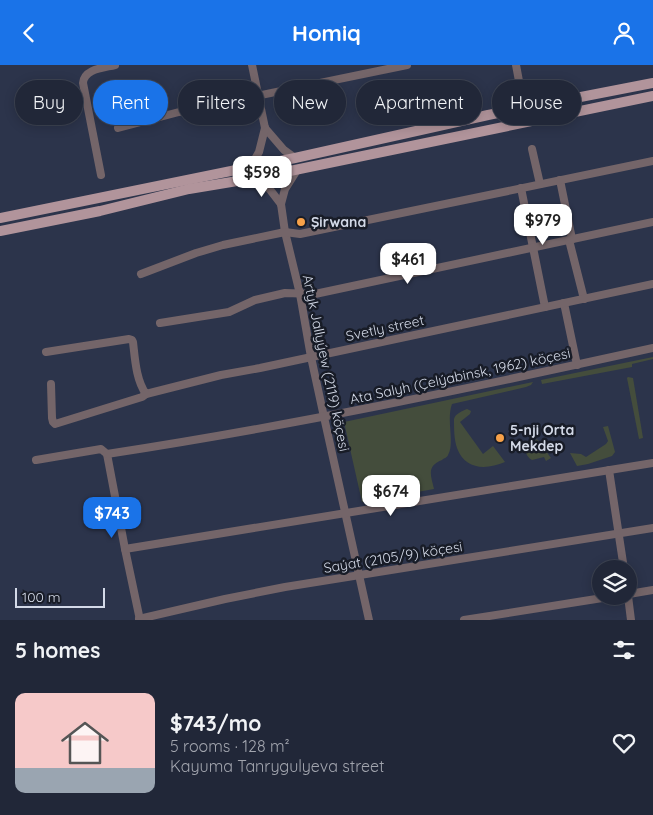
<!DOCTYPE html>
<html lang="en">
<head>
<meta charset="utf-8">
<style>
  :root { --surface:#212738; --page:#2d3343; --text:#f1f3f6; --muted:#a2a5ae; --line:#3e4453; --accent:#1a73e8 }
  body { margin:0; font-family:Quicksand,sans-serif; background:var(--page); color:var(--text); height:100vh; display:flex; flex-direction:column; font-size:19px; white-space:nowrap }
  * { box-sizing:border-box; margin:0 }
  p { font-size:16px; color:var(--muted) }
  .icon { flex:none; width:28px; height:28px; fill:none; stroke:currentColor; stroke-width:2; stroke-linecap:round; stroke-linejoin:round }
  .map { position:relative; height:555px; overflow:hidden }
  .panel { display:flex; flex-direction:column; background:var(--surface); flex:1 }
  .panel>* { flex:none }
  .top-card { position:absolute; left:15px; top:15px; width:624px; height:45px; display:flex; gap:10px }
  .buttons { position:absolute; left:592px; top:495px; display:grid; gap:10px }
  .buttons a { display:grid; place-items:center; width:45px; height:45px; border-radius:50%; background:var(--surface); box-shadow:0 2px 12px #0003,0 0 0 1px var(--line); font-size:25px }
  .scale { position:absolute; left:15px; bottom:12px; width:90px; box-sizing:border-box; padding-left:5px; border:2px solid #d3d9e7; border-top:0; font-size:14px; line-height:18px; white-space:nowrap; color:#d3d9e7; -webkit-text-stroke:4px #181c27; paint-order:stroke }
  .price { position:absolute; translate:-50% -42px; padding:0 11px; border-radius:10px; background:#fff; color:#222; font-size:16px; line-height:32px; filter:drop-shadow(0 1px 2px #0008) }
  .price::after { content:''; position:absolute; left:50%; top:30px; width:15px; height:11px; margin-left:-8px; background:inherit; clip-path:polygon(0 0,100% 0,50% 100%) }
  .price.current { background:var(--accent); color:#fff }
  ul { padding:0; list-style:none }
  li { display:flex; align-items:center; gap:15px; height:125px; padding:0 15px }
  li span { display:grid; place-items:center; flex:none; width:140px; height:100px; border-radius:10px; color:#555 }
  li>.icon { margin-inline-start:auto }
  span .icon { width:60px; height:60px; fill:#fffc; stroke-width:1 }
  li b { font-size:21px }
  h2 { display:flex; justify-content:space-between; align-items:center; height:60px; padding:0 15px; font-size:21px }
  .chip { padding:0 18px; border-radius:22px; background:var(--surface); box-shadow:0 2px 12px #0003,0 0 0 1px var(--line); font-size:18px; line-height:45px }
  .chip.current { background:var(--accent); color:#fff }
  header { display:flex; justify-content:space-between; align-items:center; height:65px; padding:0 15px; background:var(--accent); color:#fff; font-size:22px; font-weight:700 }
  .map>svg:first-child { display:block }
  .green { fill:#444d3c }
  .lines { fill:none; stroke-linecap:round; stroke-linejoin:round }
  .minor { stroke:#746569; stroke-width:8 }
  .major { stroke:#b1949b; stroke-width:10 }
  .poi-dot { fill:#f7a149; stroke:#181c27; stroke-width:2 }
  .labels { text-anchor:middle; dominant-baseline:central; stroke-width:5; stroke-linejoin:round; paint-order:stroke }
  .poi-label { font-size:14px; font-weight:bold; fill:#d3d9e7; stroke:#181c27; text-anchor:start }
  .street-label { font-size:14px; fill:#d3d9e7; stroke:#181c27 }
</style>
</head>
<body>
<header><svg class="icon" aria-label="back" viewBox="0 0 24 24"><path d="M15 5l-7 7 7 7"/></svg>Homiq<svg class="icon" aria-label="person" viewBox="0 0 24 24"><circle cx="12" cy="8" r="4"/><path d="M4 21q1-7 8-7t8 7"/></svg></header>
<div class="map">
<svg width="653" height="555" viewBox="0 0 653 555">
  <rect width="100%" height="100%" fill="#2c344b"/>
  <g class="green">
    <polygon points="653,292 653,294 632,299 632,302 542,319 541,315"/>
    <polygon points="628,312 633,313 643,373 639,374 627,313"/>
    <path d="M533 317 531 320 526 322 452 339C446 355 455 378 448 390 447 393 444 393 442 395 426 401 431 411 434 424L362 437 344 357Z"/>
    <path d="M467 344 471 346 470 349 460 357 483 389 493 381 505 397C486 405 465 405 457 383 454 374 454 364 454 354 455 349 462 346 467 344Z"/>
    <polygon points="608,361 615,387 612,391 588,399 577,401 570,388 581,389 586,392 606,379 608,376 603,362"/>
    <path d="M537 374 551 393 546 396 544 392 532 395C528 393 526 389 525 385L527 383Z"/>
  </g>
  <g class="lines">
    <g class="minor">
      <polyline points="252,0 265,63 284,85 295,93"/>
      <polyline points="516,0 519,16"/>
      <polyline points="118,63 179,47 407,0"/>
      <polyline points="532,84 540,119"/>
      <polyline points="251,101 259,87 265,63"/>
      <path d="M101 110 83 18C84 4 103 3 115 0"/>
      <polyline points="256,113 265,119 271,126 281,139 285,167 300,229 311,292 324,352 369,555"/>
      <polyline points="560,115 572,174"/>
      <polyline points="521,123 545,242"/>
      <polyline points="281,139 285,124 297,105"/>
      <polyline points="569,175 584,234"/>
      <polyline points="141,209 196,188 223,180 285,167 300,169 653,96"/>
      <polyline points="564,238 577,300"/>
      <polyline points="160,258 229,247 255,235 285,228 315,229 653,157"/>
      <path d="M46 287 129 274 132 275 133 277C135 294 136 315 146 329L221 310 260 303 653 219"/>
      <polyline points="51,319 52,353 53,357 55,359 142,332 146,329"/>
      <polyline points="107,389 125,484 140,555"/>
      <path d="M36 395 101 384 107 389C290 361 472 323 653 283"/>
      <polyline points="609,405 624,504"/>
      <polyline points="125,484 653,398"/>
      <polyline points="629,529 653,525"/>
      <polyline points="628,531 631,555"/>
      <polyline points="139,554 225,534 285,522 653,463"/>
      <polyline points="464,555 615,531"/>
    </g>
    <g class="major">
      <polyline points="0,153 295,93 488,50 653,18"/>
      <polyline points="0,166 100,146 189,124 256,113 653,31"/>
    </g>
  </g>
  <g class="poi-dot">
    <circle cx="301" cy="157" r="5"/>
    <circle cx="500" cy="373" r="5"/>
  </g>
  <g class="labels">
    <g class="poi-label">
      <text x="311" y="157">Şirwana</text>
      <text x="510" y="365">5-nji Orta<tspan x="510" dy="16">Mekdep</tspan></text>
    </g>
    <g class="street-label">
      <text transform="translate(385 263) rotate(-12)">Svetly street</text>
      <text transform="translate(326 298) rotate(78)">Artyk Jallyýew (2119) köçesi</text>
      <text transform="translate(460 311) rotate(-12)">Ata Salyh (Çelýabinsk, 1962) köçesi</text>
      <text transform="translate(393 492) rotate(-9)">Saýat (2105/9) köçesi</text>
    </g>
  </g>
</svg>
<div class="buttons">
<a><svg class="icon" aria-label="layers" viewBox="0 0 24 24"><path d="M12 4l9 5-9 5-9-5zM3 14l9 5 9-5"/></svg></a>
</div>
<div class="scale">100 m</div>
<b class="price" style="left:262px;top:133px">$598</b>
<b class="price" style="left:543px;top:181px">$979</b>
<b class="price" style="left:408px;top:220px">$461</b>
<b class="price" style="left:391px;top:452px">$674</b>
<b class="price current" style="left:112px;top:474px">$743</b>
<div class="top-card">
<a class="chip">Buy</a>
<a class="chip current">Rent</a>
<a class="chip">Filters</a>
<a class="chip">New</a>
<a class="chip">Apartment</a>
<a class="chip">House</a>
</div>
</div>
<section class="panel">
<h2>5 homes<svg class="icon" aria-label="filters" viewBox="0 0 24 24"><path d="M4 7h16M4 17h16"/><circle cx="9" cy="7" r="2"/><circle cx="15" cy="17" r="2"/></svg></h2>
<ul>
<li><span style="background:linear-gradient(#f6c9c9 75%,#9aa5b1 0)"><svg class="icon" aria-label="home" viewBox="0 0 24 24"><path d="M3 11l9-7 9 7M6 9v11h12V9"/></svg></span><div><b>$743/mo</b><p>5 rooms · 128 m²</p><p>Kayuma Tanrygulyeva street</p></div><svg class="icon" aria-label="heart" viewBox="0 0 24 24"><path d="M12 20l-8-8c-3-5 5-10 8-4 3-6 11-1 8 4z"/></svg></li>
</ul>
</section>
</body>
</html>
